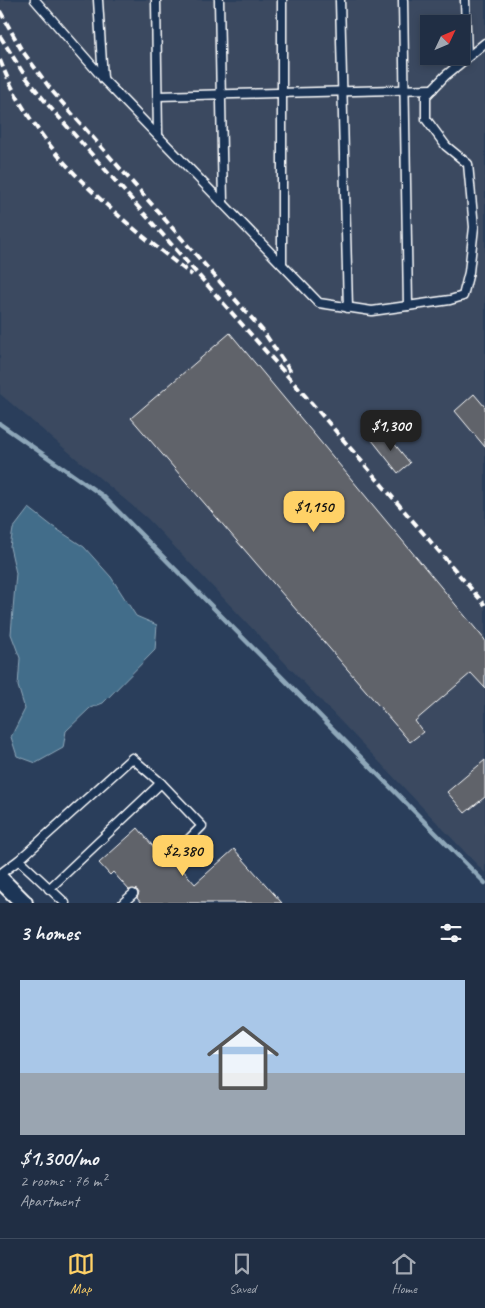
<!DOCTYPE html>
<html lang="en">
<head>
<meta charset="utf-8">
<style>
  :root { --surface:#202e44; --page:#28364b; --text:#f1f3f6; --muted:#a2a8b2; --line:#3d4a5d; --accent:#ffd166 }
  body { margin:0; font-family:Caveat,sans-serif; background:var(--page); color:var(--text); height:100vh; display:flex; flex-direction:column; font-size:19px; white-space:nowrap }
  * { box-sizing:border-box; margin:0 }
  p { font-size:16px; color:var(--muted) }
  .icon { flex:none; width:28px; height:28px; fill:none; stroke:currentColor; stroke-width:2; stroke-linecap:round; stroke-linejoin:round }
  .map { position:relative; height:903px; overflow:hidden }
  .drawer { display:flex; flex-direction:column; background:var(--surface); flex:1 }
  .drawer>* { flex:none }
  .needle { width:32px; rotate:46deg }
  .fabs { position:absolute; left:420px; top:15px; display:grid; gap:10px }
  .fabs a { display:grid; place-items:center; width:50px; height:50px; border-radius:0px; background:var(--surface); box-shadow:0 2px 8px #0003,0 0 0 1px var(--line); font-size:25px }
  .price { position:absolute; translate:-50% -42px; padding:0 11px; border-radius:10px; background:var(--accent); color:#111; font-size:16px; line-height:32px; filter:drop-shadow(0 1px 2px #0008) }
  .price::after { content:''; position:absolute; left:50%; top:30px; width:15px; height:11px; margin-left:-8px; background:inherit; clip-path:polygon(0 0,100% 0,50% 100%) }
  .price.active { background:#222; color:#fff }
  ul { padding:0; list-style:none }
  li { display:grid; align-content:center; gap:10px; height:265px; padding:0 20px }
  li+li { border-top:1px solid var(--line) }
  li span { display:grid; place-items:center; height:155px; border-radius:0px; color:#555 }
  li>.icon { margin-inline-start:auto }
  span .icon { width:90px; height:90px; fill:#fffc; stroke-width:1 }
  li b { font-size:21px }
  h2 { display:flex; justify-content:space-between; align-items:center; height:60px; padding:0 20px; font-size:21px }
  .tab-bar { display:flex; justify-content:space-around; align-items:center; height:70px; border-top:1px solid var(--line); background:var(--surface); font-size:14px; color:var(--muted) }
  .tab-bar a { display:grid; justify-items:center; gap:2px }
  .tab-bar .active { color:var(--accent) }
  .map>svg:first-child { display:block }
  .built { fill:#3a4960; fill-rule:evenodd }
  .water { fill:#436d8a; stroke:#8ea7b9 }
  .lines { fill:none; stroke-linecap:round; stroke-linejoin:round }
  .stream { stroke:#8ea7b9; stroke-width:4.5 }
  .building { fill:#60636a; stroke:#fff }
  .service-casing { stroke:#fff; stroke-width:11 }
  .minor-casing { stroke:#fff; stroke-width:20 }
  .service { stroke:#1d3557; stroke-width:8 }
  .minor { stroke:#1d3557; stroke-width:16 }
  .rail { stroke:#fff; stroke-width:4; stroke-dasharray:8 4; stroke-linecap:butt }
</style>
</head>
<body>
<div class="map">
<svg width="485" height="903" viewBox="0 0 485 903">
  <rect width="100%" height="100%" fill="#2a3e5b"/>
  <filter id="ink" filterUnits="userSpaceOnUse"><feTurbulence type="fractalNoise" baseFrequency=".02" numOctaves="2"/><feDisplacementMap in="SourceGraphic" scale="10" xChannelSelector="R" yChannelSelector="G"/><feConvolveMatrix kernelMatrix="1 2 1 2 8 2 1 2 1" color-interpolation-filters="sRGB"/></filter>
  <g filter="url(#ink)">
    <path class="built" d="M0 0H485V873L148 519 0 394ZM429 24H461V56H429Z"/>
    <polygon class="water" points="29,508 52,526 84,547 111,577 136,616 157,625 155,650 103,703 90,708 66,731 63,748 36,763 17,756 11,737 25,709 18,686 20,658 11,634 16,573 10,547 13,529"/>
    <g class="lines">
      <polyline class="stream" points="0,424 103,496 485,883"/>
    </g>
    <g class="building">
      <polygon points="230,333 485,640 485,688 471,673 415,721 423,732 410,742 131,418"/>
      <polygon points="474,394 485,407 485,447 455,411"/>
      <polygon points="384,431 410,463 398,473 372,440"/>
      <polygon points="485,760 485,797 465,813 447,792"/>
      <polygon points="138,828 156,850 161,846 167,853 167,861 170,862 175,861 195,884 234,849 282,903 141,903 137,898 139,893 137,890 129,890 113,872 110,875 99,863"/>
    </g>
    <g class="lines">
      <defs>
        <g id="service">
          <polyline points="35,0 103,78"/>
          <polyline points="98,0 103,79 319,303 372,311 450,300 463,296 469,272 474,227 468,164 446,146 426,119 426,96 445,76 485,43"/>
          <polyline points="156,0 158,135"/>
          <polyline points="219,0 223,203"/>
          <polyline points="340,0 348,308"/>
          <polyline points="403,0 408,306"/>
          <polyline points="465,0 467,57"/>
          <polyline points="158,96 433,89"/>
          <polyline points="282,264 282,0"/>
          <polyline points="19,860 65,903"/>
          <polyline points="0,874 19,860 132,758 161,783 202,826 171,857"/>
          <polyline points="49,889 161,783"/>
          <polyline points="123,903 133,894"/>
        </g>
        <polyline id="minor" points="0,879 24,903"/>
      </defs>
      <use href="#service" class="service-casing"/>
      <use href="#minor" class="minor-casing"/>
      <use href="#service" class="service"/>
      <use href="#minor" class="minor"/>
      <g class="rail">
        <polyline points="0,11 21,49 52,91 263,331 291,372"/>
        <polyline points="0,36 25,76 49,106 315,407 485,605"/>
        <path d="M0 60C35 152 116 216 192 275"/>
      </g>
    </g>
  </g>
</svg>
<div class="fabs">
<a><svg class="needle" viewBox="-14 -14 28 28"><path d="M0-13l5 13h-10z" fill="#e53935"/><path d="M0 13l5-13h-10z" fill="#a2a8b2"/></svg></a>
</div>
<b class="price active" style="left:391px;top:452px">$1,300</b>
<b class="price" style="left:314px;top:533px">$1,150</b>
<b class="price" style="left:183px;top:877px">$2,380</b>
</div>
<section class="drawer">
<h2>3 homes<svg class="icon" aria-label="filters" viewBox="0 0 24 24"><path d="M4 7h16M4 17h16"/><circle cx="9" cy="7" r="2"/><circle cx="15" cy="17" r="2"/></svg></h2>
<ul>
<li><span style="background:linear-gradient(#a9c7e8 60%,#9aa5b1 0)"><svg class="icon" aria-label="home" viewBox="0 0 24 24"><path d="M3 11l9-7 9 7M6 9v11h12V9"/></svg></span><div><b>$1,300/mo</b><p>2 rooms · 76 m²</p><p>Apartment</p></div></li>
</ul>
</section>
<nav class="tab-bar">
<a class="active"><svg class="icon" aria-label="map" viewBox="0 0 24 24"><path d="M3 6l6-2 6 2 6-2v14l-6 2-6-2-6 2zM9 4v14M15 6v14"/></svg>Map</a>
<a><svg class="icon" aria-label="saved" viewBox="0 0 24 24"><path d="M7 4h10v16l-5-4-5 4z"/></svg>Saved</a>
<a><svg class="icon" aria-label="home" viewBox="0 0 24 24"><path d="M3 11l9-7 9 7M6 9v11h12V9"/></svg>Home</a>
</nav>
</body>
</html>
